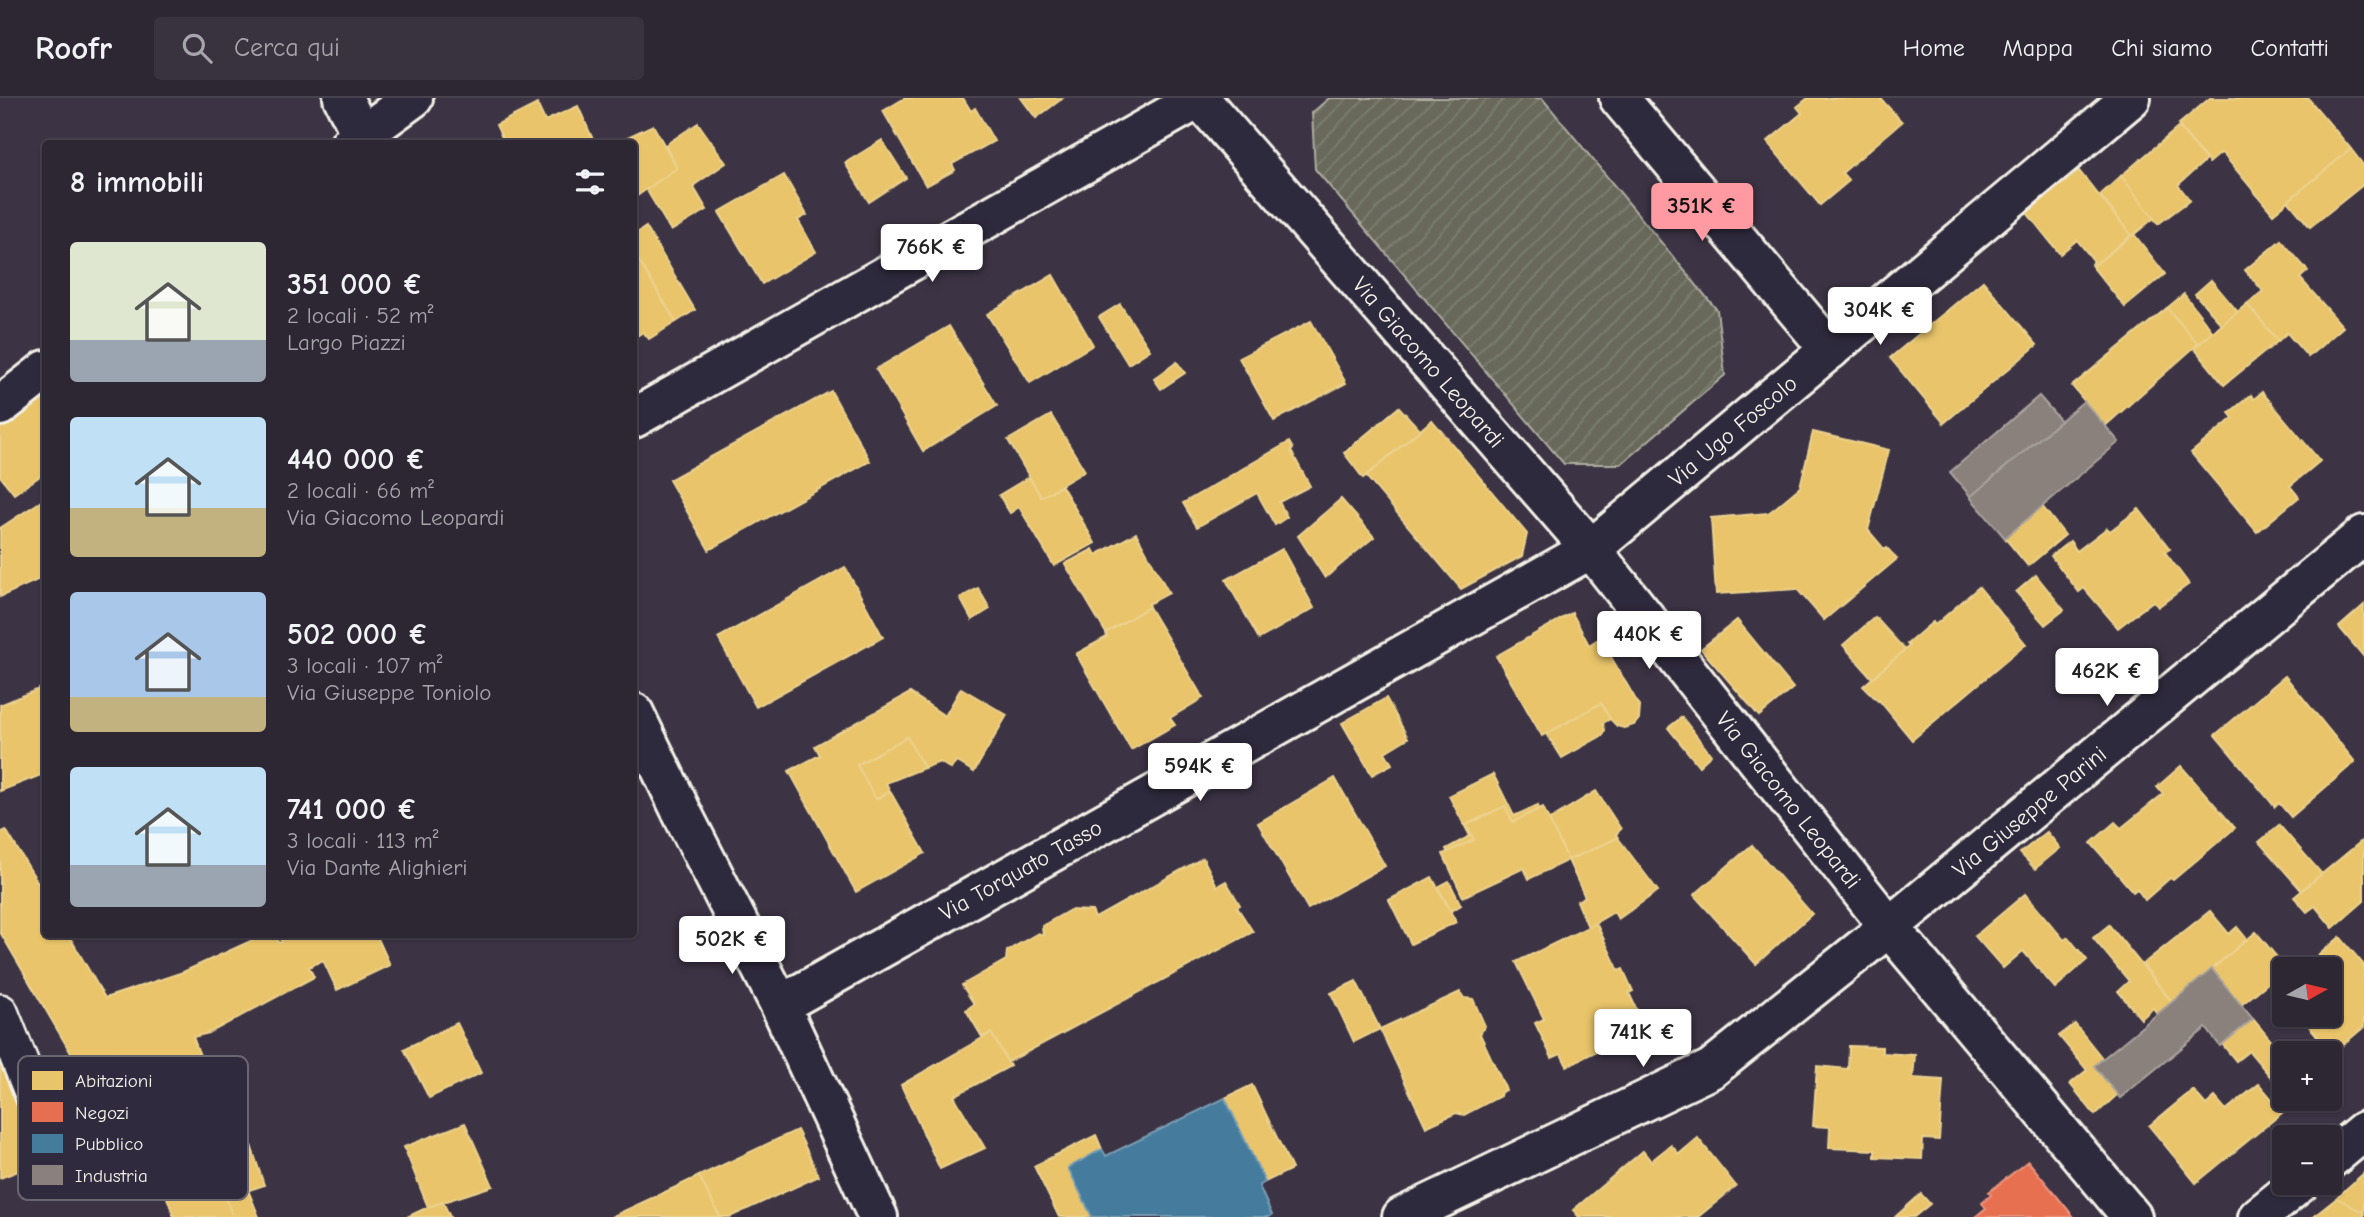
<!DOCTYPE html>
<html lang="it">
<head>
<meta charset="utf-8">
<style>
  :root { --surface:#2d2633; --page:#39323f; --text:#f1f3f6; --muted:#a7a5ac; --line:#48434e; --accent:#ff9aa2 }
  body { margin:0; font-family:"Comic Neue",sans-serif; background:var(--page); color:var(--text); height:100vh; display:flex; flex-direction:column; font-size:26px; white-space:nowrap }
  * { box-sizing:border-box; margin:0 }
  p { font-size:23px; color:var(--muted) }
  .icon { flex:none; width:38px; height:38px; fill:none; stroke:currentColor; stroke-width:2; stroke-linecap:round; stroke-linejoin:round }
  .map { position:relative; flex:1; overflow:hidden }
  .side { position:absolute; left:42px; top:42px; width:595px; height:798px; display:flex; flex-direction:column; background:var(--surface); border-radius:7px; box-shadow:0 2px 5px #0004,0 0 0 2px var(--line) }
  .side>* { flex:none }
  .needle { width:46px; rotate:82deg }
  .buttons { position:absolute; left:2272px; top:859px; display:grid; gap:14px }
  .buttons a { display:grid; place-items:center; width:70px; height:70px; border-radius:7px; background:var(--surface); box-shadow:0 2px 5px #0004,0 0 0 2px var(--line); font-size:35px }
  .price { position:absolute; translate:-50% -60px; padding:0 16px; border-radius:7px; background:#fff; color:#222; font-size:23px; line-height:46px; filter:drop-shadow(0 2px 4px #0008) }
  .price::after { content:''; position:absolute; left:50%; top:42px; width:21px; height:16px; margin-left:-10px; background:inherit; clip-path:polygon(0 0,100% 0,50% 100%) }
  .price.active { background:var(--accent); color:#111 }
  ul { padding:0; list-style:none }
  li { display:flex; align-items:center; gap:21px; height:175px; padding:0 28px }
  li span { display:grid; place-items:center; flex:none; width:196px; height:140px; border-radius:7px; color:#555 }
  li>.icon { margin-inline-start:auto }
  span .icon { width:84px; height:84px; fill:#fffc; stroke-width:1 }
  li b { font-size:30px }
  h2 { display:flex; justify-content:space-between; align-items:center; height:84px; padding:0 28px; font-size:30px }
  header { display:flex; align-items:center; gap:42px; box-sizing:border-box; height:98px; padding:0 35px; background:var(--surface); border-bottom:2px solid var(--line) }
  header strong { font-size:33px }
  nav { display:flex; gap:38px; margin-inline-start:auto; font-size:24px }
  .search { width:490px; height:63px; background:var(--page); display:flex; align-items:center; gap:18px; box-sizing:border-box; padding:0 24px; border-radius:7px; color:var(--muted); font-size:26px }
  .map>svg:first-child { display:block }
  .garden { fill:url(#garden-furrows); stroke:#aeada1; stroke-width:2 }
  .homes { fill:#e9c46a; stroke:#ecd290; stroke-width:2 }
  .shops { fill:#e76f51; stroke:#eb967e; stroke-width:2 }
  .public { fill:#457b9d; stroke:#7a9eb4; stroke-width:2 }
  .industry { fill:#8a817c; stroke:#aaa39c; stroke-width:2 }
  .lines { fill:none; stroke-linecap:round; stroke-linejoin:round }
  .pedestrian-casing { stroke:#f4f1e8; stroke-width:40 }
  .minor-casing { stroke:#f4f1e8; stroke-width:44 }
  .pedestrian { stroke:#2f2a3d; stroke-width:35 }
  .minor { stroke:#2f2a3d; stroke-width:38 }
  .labels { text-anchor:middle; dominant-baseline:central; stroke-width:7; stroke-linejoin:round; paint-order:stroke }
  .street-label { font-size:23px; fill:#f4f1e8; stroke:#2f2a3d }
  .key { fill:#2f2a3d; stroke:#6a6670; stroke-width:2 }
  .key-label { font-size:19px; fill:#f4f1e8 }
</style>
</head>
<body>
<header>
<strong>Roofr</strong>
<div class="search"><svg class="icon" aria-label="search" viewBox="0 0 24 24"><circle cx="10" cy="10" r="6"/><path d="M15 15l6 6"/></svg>Cerca qui</div>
<nav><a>Home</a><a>Mappa</a><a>Chi siamo</a><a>Contatti</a></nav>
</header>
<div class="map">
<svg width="2364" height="1119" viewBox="0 0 2364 1119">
  <defs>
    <pattern id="garden-furrows" width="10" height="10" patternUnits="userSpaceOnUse" patternTransform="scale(1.75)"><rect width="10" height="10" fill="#67695a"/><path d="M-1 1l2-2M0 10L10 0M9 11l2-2" fill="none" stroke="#7d7f72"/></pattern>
  </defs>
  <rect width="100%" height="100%" fill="#3c3344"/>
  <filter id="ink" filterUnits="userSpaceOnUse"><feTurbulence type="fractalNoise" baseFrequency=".0143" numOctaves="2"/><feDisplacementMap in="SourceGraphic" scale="14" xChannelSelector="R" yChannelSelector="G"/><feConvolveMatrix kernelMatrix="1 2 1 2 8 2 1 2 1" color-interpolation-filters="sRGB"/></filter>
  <g filter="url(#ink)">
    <polygon class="garden" points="1329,0 1542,0 1717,212 1725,277 1621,366 1564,366 1315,71 1312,15"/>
    <g class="homes">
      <polygon points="905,0 963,0 971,13 975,10 994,43 952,66 955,72 926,88 883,13"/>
      <polygon points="1021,0 1063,0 1036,20"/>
      <polygon points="1808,0 1883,0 1881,1 1902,24 1842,75 1849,83 1820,107 1767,44 1802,15 1797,9"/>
      <polygon points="2210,0 2308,0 2351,51 2273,116 2224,57 2221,55 2209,65 2178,27"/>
      <polygon points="537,6 545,23 578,8 595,46 505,46 496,27"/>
      <polygon points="698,25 726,65 693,88 707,112 671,133 646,91 677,70 665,47"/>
      <polygon points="653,27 677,70 634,100 634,46 613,46"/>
      <polygon points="2179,29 2206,62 2178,87 2190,102 2158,126 2121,78"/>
      <polygon points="882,42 906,80 869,104 845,65"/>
      <polygon points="2351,51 2364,68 2364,86 2310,129 2288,103"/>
      <polygon points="2079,73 2131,137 2093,168 2091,166 2094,163 2077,142 2060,156 2027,115"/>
      <polygon points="784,77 807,117 798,122 816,154 762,186 719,114"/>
      <polygon points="2121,78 2154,120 2132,138 2100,97"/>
      <polygon points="646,129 695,212 676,224 634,155 634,137"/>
      <polygon points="2134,136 2165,176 2125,209 2091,167 2093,168"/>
      <polygon points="2281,142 2308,173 2300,180 2343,229 2308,259 2287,235 2278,243 2247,206 2263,193 2245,172"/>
      <polygon points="634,155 676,224 649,241 643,234 634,240"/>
      <polygon points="1053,177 1093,247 1030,285 987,216"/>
      <polygon points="2211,182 2238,214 2222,227 2195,196"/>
      <polygon points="1983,183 2037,247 1944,325 1890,260"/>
      <polygon points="2184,196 2213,234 2198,246 2167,210"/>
      <polygon points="1120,206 1150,252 1128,266 1099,219"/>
      <polygon points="2247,206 2278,243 2224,287 2194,250"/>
      <polygon points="2167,210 2198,246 2105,328 2072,288"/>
      <polygon points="1311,223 1346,285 1274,323 1239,260"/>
      <polygon points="949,228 997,308 923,353 876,271"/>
      <polygon points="1177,264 1185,275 1161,291 1154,281"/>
      <polygon points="46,287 46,374 14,396 0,378 0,325"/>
      <polygon points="831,293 870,363 709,452 669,382"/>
      <polygon points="2262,294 2320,363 2290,388 2299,399 2257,434 2191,355 2233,320 2229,315 2251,297 2254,301"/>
      <polygon points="1399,309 1420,332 1363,380 1344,355"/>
      <polygon points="1051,317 1085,373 1041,399 1008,342"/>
      <polygon points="1432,322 1527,436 1522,458 1461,491 1366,378"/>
      <polygon points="1813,334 1889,352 1868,432 1885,452 1887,450 1897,461 1824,522 1797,491 1716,496 1711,420 1768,415 1775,410 1800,389"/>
      <polygon points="1289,344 1293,351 1291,353 1310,388 1279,404 1287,419 1275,427 1257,395 1197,429 1183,405"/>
      <polygon points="1029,379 1041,399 1062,388 1095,445 1054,468 1019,409 1010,415 999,397"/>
      <polygon points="46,400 46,478 0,499 0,430"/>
      <polygon points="1341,401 1374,439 1325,480 1298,438"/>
      <polygon points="2042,408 2065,437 2028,468 2005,440"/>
      <polygon points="2139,411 2170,451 2165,454 2189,486 2158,509 2153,503 2118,530 2084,490 2079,494 2051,458 2070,443 2077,453 2107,430 2110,433"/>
      <polygon points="1136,435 1169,495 1148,506 1149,509 1106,535 1065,466 1093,451 1096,457"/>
      <polygon points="1282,451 1314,510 1259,541 1226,482"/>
      <polygon points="845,469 883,539 756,609 718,540"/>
      <polygon points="2036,477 2064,512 2045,527 2016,494"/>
      <polygon points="1979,489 2026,546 1912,642 1879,602 1878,603 1863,588 1905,552 1909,548 1907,546 1928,528 1933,524 1935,527"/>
      <polygon points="978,490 990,511 972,522 960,500"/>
      <polygon points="2364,507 2364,559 2339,529"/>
      <polygon points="1149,509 1203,600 1170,620 1175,627 1131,652 1076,556 1107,539 1106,535"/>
      <polygon points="1572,515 1589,547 1600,540 1640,609 1639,621 1634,627 1624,630 1617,628 1610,621 1601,605 1542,638 1499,563 1496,558"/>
      <polygon points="1875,519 1905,552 1872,580 1843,547"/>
      <polygon points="1737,522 1793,590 1759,618 1701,551"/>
      <polygon points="2285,578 2355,664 2291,719 2279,705 2275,709 2215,637"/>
      <polygon points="46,588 46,675 0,693 0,607"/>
      <polygon points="961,590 1007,617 974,674 956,663 951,671 940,664 924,670 907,639 857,667 876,701 890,693 925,755 856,794 789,673 820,657 815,648 910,595 945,618"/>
      <polygon points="1386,600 1408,640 1385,654 1392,666 1372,677 1342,625"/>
      <polygon points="1601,605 1610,621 1603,625 1605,632 1603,637 1562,660 1547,636"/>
      <polygon points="1682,619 1711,657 1699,668 1668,630"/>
      <polygon points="907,639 924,670 886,685 890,693 876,701 857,667"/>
      <polygon points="2181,668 2235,730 2173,782 2170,780 2145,802 2137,791 2133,794 2091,745 2115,724 2121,730 2163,696 2157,689"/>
      <polygon points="1493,676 1514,718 1538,707 1539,711 1513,724 1505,708 1466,727 1474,742 1448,755 1446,751 1470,738 1449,698"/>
      <polygon points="1335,680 1385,768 1308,811 1258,725"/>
      <polygon points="1596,693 1621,731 1616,736 1618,740 1568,762 1549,722"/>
      <polygon points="1505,708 1513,724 1543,709 1568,762 1529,781 1524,770 1463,799 1443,756 1474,742 1466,727"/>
      <polygon points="2279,727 2322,776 2301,792 2259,744"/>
      <polygon points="6,732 46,798 46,836 68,836 105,900 183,874 266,836 275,836 279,845 282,844 278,836 376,836 390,867 337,892 323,862 309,869 314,879 209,935 193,939 208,979 176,992 185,1015 235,998 264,1087 226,1100 233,1119 174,1119 115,954 78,967 0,834 0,735"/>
      <polygon points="2047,734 2060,750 2035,771 2020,755"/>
      <polygon points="1618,740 1658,793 1618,821 1614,814 1588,829 1577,803 1585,799 1568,762"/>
      <polygon points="2364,741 2364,803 2333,830 2315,808 2307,814 2294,799"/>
      <polygon points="1752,747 1812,816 1756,866 1694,797"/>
      <polygon points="1203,760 1217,788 1226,783 1240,807 1237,809 1253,834 1008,964 991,935 982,939 966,912 974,906 962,887 1006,862 1007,853 1038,835 1043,837 1042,828 1070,812 1092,813 1095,820"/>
      <polygon points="1432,779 1456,824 1411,846 1389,802"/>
      <polygon points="1449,783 1461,807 1451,813 1438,789"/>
      <polygon points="2025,796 2064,842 2068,839 2087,862 2055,890 2023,853 2003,870 1975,838"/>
      <polygon points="2210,813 2229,836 2237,829 2247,841 2172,904 2143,866"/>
      <polygon points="1596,825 1619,873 1623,871 1633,893 1629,895 1645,929 1567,968 1561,956 1552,960 1535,925 1544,921 1516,864"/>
      <polygon points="2109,827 2172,904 2158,916 2153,910 2141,921 2118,893 2129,883 2093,840"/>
      <polygon points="2256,834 2286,870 2241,907 2212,871"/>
      <polygon points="2340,839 2364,867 2364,929 2332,956 2300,917 2329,917 2329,872 2301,872"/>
      <polygon points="1356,883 1380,931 1354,944 1331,895"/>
      <polygon points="1460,894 1464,900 1473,901 1485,928 1480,936 1506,992 1501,994 1500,998 1464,1017 1456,1015 1426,1029 1380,931"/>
      <polygon points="2253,921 2284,958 2284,995 2249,953 2236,963 2222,946"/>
      <polygon points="457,925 481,975 429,1000 404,951"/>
      <polygon points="2075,926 2103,961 2094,968 2117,997 2095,1017 2070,986 2087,972 2059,938"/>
      <polygon points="991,935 1010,968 954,998 985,1050 940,1071 901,987"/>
      <polygon points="1849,948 1882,949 1882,955 1915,957 1913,980 1943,982 1939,1042 1923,1041 1922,1061 1875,1059 1875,1052 1829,1050 1830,1029 1813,1028 1817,968 1848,971"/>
      <polygon points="0,956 42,1064 0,1080"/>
      <polygon points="2259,986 2283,1014 2196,1085 2149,1028 2193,992 2206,1007 2215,999 2226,1012"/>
      <polygon points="1252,987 1292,1071 1265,1084 1225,1000"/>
      <polygon points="465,1025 493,1088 428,1109 404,1049"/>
      <polygon points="797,1032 819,1078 730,1119 720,1119 699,1078"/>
      <polygon points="1096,1037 1102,1051 1068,1070 1092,1119 1059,1119 1034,1068"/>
      <polygon points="1698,1040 1736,1088 1698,1119 1579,1119 1573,1112 1643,1053 1651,1063 1671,1047 1679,1056"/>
      <polygon points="2364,1075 2364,1115 2336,1100"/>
      <polygon points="699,1078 720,1119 611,1119 678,1088"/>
      <polygon points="248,1092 259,1119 233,1119 226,1100"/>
      <polygon points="1921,1096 1930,1106 1914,1119 1895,1119"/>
      <polygon points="2337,1100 2364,1115 2364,1119 2313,1119"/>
      <polygon points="443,1104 450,1119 407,1119 428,1109"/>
    </g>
    <polygon class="shops" points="2028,1063 2074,1119 1975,1119 1986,1110 1982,1105 1991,1097 1989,1094"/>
    <polygon class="public" points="1225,1000 1265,1084 1259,1088 1272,1117 1269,1119 1092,1119 1068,1070 1102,1051 1106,1058"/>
    <g class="industry">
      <polygon points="2039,298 2061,323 1971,399 1950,374"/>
      <polygon points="2084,303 2119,344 2005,440 1970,399"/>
      <polygon points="2212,871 2253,921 2220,948 2206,930 2120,1000 2094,968"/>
    </g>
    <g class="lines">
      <defs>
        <polyline id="pedestrian" points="0,914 54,1049"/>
        <g id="minor">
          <polyline points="343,0 366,46"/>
          <path id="s1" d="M1199 0 1591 451 1889 829 2132 1119"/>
          <polyline points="1619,0 1830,252"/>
          <polyline points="350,46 413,0"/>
          <polyline points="0,308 46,272"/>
          <polyline points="634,320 1200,0"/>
          <polyline points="634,615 685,721 780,907 878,1119"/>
          <path id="s2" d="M780 907 1591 451 2131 0"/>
          <polyline points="2329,1062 2364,1033"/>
          <path id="s3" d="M1402 1119 1711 971 1889 829 2364 437"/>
          <polyline points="2258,1119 2300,1085"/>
        </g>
      </defs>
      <use href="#pedestrian" class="pedestrian-casing"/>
      <use href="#minor" class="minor-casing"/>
      <use href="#pedestrian" class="pedestrian"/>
      <use href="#minor" class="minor"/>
    </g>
  </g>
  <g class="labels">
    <g class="street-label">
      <text stroke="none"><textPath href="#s1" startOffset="350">Via Giacomo Leopardi</textPath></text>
      <text stroke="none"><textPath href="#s2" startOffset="1115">Via Ugo Foscolo</textPath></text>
      <text stroke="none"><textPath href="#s1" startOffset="917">Via Giacomo Leopardi</textPath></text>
      <text stroke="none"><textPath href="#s3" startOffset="752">Via Giuseppe Parini</textPath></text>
      <text stroke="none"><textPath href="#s2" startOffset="276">Via Torquato Tasso</textPath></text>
    </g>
  </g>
  <rect x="18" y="958" width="230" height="144" rx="10" class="key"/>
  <rect x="32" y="973" width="31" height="19" fill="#e9c46a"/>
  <rect x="32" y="1004" width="31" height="20" fill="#e76f51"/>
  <rect x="32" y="1036" width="31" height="19" fill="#457b9d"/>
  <rect x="32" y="1067" width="31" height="20" fill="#8a817c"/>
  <g class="key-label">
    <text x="75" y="989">Abitazioni</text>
    <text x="75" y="1021">Negozi</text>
    <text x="75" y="1052">Pubblico</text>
    <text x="75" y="1084">Industria</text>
  </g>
</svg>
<div class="buttons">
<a><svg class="needle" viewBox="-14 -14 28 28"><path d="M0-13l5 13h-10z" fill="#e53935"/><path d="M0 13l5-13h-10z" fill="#a7a5ac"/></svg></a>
<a>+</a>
<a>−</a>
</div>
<b class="price active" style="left:1702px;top:145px">351K €</b>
<b class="price" style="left:932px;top:186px">766K €</b>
<b class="price" style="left:1880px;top:249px">304K €</b>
<b class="price" style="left:1649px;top:573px">440K €</b>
<b class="price" style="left:2107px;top:610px">462K €</b>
<b class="price" style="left:1200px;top:705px">594K €</b>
<b class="price" style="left:732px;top:878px">502K €</b>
<b class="price" style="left:1643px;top:971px">741K €</b>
<section class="side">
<h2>8 immobili<svg class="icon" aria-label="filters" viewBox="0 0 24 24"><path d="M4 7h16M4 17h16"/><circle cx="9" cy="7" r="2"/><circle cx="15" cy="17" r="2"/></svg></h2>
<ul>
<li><span style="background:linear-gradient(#dfe7d0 70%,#9aa5b1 0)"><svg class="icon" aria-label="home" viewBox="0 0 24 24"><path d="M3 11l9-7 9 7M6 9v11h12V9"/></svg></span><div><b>351 000 €</b><p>2 locali · 52 m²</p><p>Largo Piazzi</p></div></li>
<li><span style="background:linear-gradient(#bfe0f5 65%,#c2b280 0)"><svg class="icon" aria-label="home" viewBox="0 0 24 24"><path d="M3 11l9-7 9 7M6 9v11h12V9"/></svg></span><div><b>440 000 €</b><p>2 locali · 66 m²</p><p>Via Giacomo Leopardi</p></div></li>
<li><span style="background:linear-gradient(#a9c7e8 75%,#c2b280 0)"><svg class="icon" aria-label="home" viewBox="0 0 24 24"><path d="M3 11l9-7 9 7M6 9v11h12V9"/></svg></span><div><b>502 000 €</b><p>3 locali · 107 m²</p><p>Via Giuseppe Toniolo</p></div></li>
<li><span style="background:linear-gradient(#bfe0f5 70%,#9aa5b1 0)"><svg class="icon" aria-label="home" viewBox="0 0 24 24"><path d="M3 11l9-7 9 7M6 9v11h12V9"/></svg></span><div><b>741 000 €</b><p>3 locali · 113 m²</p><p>Via Dante Alighieri</p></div></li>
</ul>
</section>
</div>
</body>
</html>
